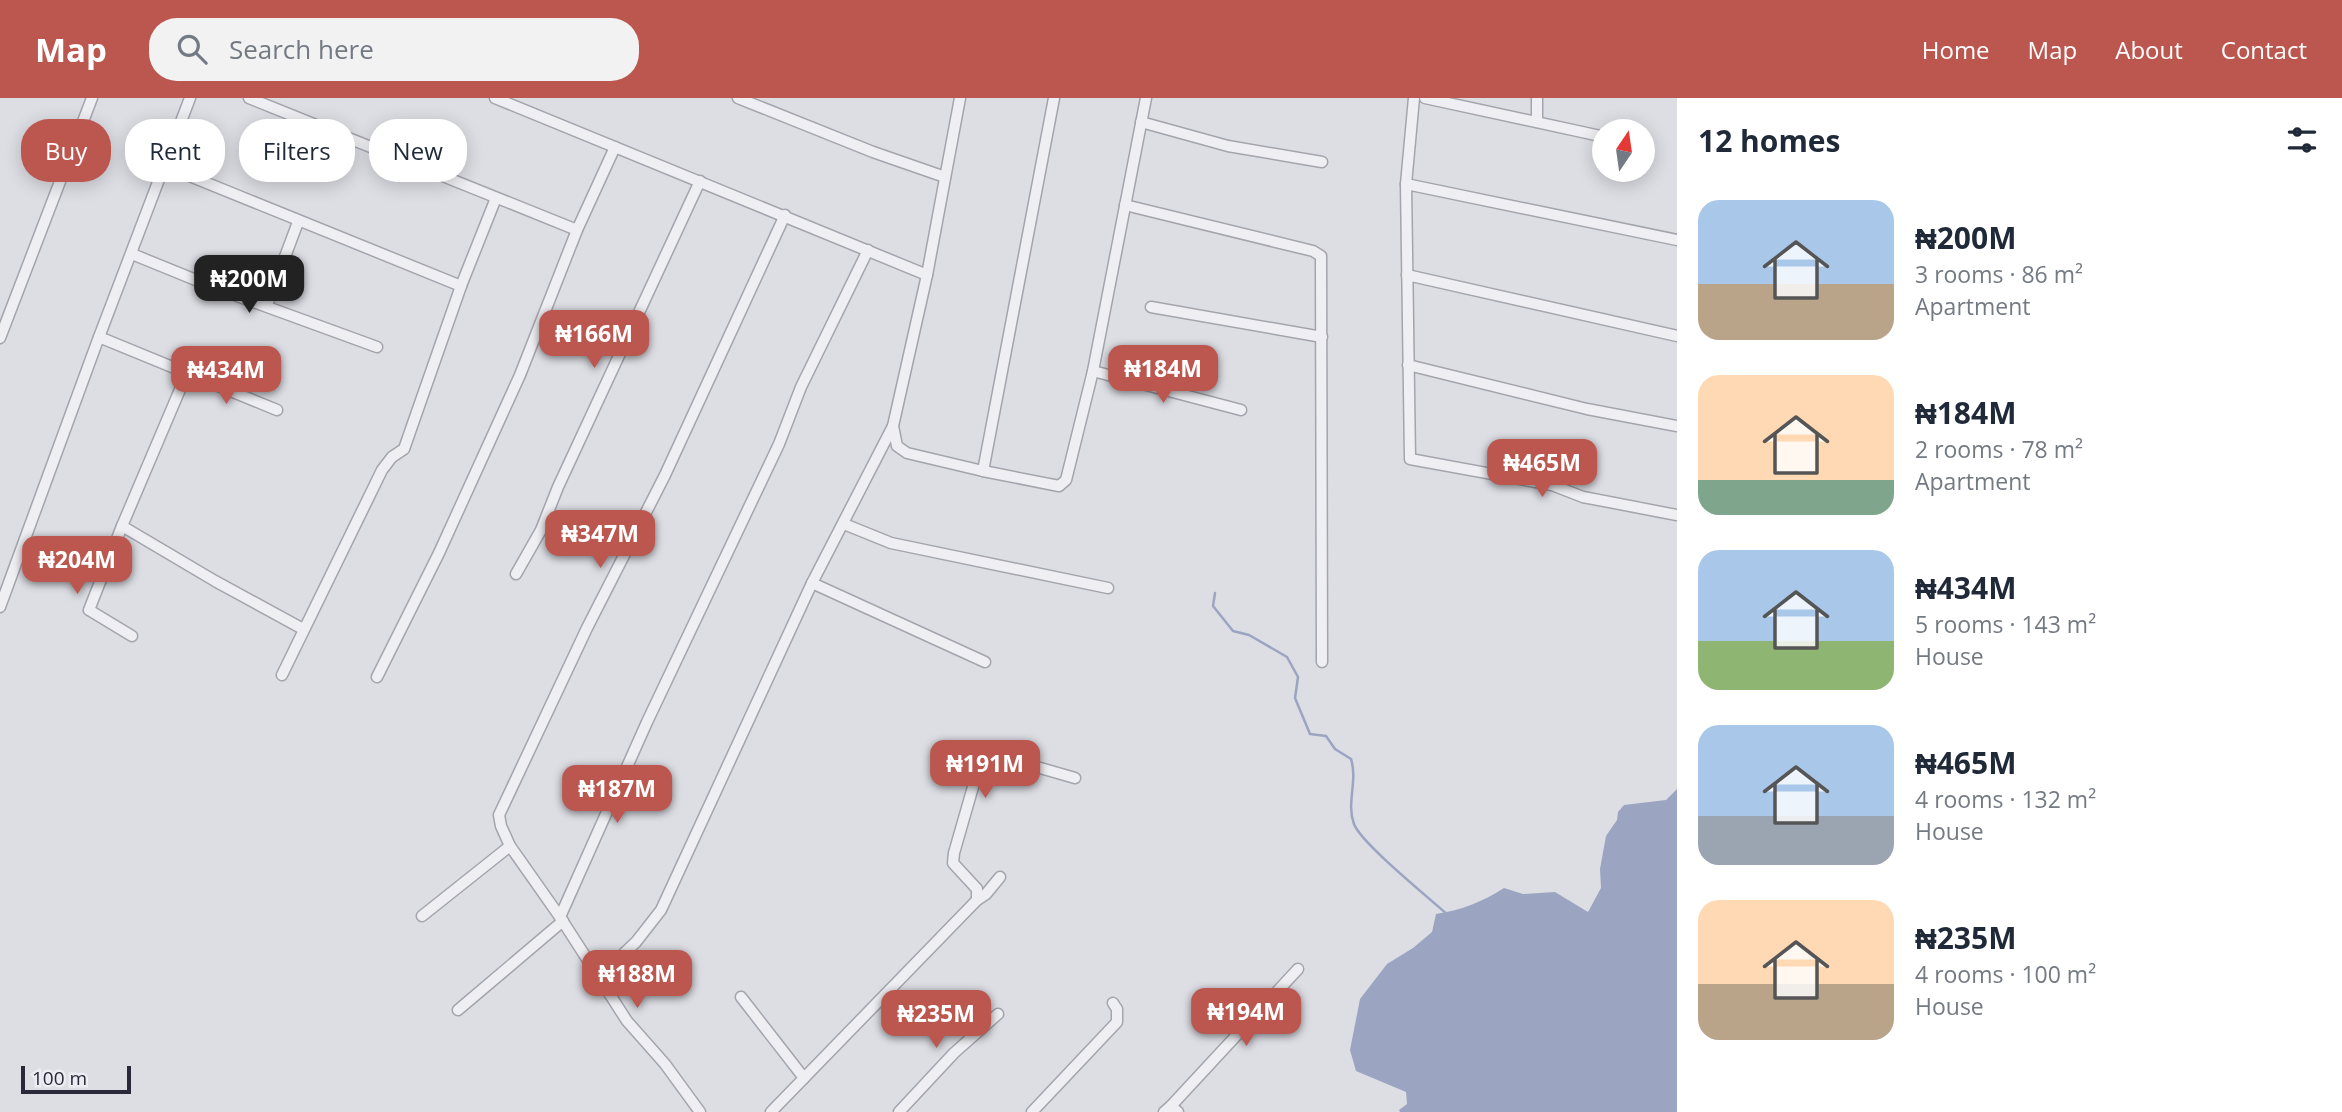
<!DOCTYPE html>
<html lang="en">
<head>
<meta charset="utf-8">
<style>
  :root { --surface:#fff; --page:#f2f2f3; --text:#1f2937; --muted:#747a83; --accent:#bc574f }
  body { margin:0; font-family:"Open Sans",sans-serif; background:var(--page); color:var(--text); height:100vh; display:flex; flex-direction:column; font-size:26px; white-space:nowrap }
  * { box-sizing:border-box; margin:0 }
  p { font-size:23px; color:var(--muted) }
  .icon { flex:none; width:38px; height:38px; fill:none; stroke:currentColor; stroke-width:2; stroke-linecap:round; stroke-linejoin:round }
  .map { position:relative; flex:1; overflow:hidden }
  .sheet { display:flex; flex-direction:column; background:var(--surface); width:665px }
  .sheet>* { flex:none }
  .hud { position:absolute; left:21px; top:21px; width:665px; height:63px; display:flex; gap:14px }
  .needle { width:46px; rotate:13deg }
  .tools { position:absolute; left:1592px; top:21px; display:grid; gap:14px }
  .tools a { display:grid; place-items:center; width:63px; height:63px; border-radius:50%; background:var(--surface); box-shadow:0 4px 18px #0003; font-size:35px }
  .scale { position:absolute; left:21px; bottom:18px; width:110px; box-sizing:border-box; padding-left:7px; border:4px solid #282a39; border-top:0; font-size:19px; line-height:24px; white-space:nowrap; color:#282a39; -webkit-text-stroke:5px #ebedf3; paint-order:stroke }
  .price { position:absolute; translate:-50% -60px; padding:0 16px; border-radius:14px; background:var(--accent); color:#fff; font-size:23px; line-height:46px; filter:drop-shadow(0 2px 4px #0008) }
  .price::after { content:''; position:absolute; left:50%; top:42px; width:21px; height:16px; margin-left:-10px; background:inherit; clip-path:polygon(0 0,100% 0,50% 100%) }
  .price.active { background:#222; color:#fff }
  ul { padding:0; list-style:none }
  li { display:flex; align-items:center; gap:21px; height:175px; padding:0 21px }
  li span { display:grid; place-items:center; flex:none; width:196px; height:140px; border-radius:21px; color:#555 }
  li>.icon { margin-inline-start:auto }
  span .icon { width:84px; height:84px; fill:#fffc; stroke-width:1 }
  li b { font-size:30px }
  h2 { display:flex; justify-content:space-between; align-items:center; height:84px; padding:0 21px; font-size:30px }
  .tag { padding:0 24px; border-radius:28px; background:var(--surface); box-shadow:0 4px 18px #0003; font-size:24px; line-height:63px }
  .tag.active { background:var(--accent); color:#fff }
  header { display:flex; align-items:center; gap:42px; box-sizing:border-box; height:98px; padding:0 35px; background:var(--accent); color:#fff }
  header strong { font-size:33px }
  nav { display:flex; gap:38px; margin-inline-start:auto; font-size:24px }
  .search { width:490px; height:63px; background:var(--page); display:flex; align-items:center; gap:18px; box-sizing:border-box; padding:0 24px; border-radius:28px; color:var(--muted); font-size:26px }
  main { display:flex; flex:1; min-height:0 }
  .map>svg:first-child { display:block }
  .water { fill:#9ba5c1 }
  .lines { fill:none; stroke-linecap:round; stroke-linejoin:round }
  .stream { stroke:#9ba5c1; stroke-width:2.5 }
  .minor-casing { stroke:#a3a4ad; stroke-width:13 }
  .minor { stroke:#efeff3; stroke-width:10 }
</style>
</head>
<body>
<header>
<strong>Map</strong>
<div class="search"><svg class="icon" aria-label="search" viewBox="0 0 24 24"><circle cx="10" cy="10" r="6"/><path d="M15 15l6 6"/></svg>Search here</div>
<nav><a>Home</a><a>Map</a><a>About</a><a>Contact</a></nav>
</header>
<main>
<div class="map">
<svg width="1677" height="1014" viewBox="0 0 1677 1014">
  <rect width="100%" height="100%" fill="#dddee4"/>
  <path class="water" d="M1677 691V1014H1400L1399 1012 1407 1006 1406 994 1356 973 1350 952 1360 901 1387 866 1413 850 1432 834 1436 816C1462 812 1482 804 1504 790L1523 796 1555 794 1588 814 1601 790 1600 771 1606 738 1617 722 1618 714 1624 707 1666 702Z"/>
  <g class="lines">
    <path class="stream" d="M1215 495 1213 508 1233 533 1249 537 1287 559 1298 579 1295 600 1310 636 1326 638 1335 651 1351 661C1358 683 1346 705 1354 726 1361 745 1429 800 1448 817"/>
    <defs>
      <g id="minor">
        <polyline points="249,0 577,132"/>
        <polyline points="495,0 927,177"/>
        <polyline points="738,0 873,54 945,79"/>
        <polyline points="960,0 927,177 893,328 897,348 907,355 983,373 1054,0"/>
        <polyline points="1414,0 1406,86 1410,361 1552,387 1583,399 1677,417"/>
        <polyline points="1425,0 1605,39"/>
        <polyline points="1141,24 1228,48 1322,64"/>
        <polyline points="1537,24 1537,0"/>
        <polyline points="165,68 461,188"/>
        <polyline points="1406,86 1677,142"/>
        <polyline points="1125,107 1313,153 1321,158 1322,564"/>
        <polyline points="132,156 218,191 377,249"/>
        <polyline points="1407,177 1677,238"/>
        <polyline points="267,207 298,124"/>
        <polyline points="1151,209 1322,239"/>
        <polyline points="99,239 277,312"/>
        <polyline points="0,240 92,0"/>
        <polyline points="1408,267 1587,311 1677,328"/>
        <polyline points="1093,273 1241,312"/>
        <polyline points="187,275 122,428 215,483 303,531"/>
        <polyline points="983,373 1059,388 1066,382 1093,273 1146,0"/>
        <polyline points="844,426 891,445 1108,490"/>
        <polyline points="122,428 89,512 132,538"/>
        <polyline points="516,476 541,432 558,389 700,83"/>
        <polyline points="812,485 985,564"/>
        <polyline points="0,509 96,247 190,0"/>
        <polyline points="282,577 382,372 392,359 404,351 461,188 496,100"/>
        <polyline points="377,579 439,455 520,277 577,132 615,49"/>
        <polyline points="977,802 977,791 953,765 954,755 981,661 984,658 995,657 1075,680"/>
        <polyline points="422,818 510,748"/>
        <polyline points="560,819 647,624 779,346 801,289 868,152"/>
        <polyline points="598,880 636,844 661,812 812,485 893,328"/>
        <polyline points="741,899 804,980"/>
        <polyline points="458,912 563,823"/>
        <polyline points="1171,1008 1298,871"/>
        <polyline points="700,1014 665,966 627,923 560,819 510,748 501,728 499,717 587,530 665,377 785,117"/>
        <polyline points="771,1014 977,802 986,796 1000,779"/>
        <polyline points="899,1014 954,955 998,916"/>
        <polyline points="1032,1014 1117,924 1117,911 1113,905"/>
        <polyline points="1164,1014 1171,1008 1178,1014"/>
      </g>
    </defs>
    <use href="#minor" class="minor-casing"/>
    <use href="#minor" class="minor"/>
  </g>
</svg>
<div class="tools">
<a><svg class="needle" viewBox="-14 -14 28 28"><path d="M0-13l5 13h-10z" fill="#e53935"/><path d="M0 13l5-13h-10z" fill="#747a83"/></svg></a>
</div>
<div class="scale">100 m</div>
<b class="price active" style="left:249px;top:217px">₦200M</b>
<b class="price" style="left:594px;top:272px">₦166M</b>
<b class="price" style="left:1163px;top:307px">₦184M</b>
<b class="price" style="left:226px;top:308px">₦434M</b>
<b class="price" style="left:1542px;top:401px">₦465M</b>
<b class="price" style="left:600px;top:472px">₦347M</b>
<b class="price" style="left:77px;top:498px">₦204M</b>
<b class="price" style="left:985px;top:702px">₦191M</b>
<b class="price" style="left:617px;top:727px">₦187M</b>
<b class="price" style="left:637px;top:912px">₦188M</b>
<b class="price" style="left:1246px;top:950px">₦194M</b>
<b class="price" style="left:936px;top:952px">₦235M</b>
<div class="hud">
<a class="tag active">Buy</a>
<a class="tag">Rent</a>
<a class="tag">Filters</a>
<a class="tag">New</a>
</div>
</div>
<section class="sheet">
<h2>12 homes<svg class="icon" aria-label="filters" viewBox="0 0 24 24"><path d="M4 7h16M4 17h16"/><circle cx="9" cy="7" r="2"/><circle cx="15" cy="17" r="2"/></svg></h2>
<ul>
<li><span style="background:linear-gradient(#a9c7e8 60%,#b9a48a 0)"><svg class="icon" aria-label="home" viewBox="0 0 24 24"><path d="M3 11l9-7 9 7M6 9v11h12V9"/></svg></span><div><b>₦200M</b><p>3 rooms · 86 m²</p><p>Apartment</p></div></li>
<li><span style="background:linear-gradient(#ffd9b3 75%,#7fa58c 0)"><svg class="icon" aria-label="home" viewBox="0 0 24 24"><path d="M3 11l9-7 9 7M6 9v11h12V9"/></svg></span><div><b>₦184M</b><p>2 rooms · 78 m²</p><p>Apartment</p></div></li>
<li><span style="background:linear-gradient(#a9c7e8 65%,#8fb573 0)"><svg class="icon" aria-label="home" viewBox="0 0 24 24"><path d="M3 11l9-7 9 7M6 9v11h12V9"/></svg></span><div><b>₦434M</b><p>5 rooms · 143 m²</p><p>House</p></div></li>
<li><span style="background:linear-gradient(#a9c7e8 65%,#9aa5b1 0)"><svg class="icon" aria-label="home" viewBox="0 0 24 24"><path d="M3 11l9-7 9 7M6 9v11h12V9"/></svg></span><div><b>₦465M</b><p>4 rooms · 132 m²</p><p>House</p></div></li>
<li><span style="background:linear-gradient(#ffd9b3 60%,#b9a48a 0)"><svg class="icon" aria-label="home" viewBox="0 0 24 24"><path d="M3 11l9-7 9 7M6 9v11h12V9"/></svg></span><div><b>₦235M</b><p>4 rooms · 100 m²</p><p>House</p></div></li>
</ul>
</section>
</main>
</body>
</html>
